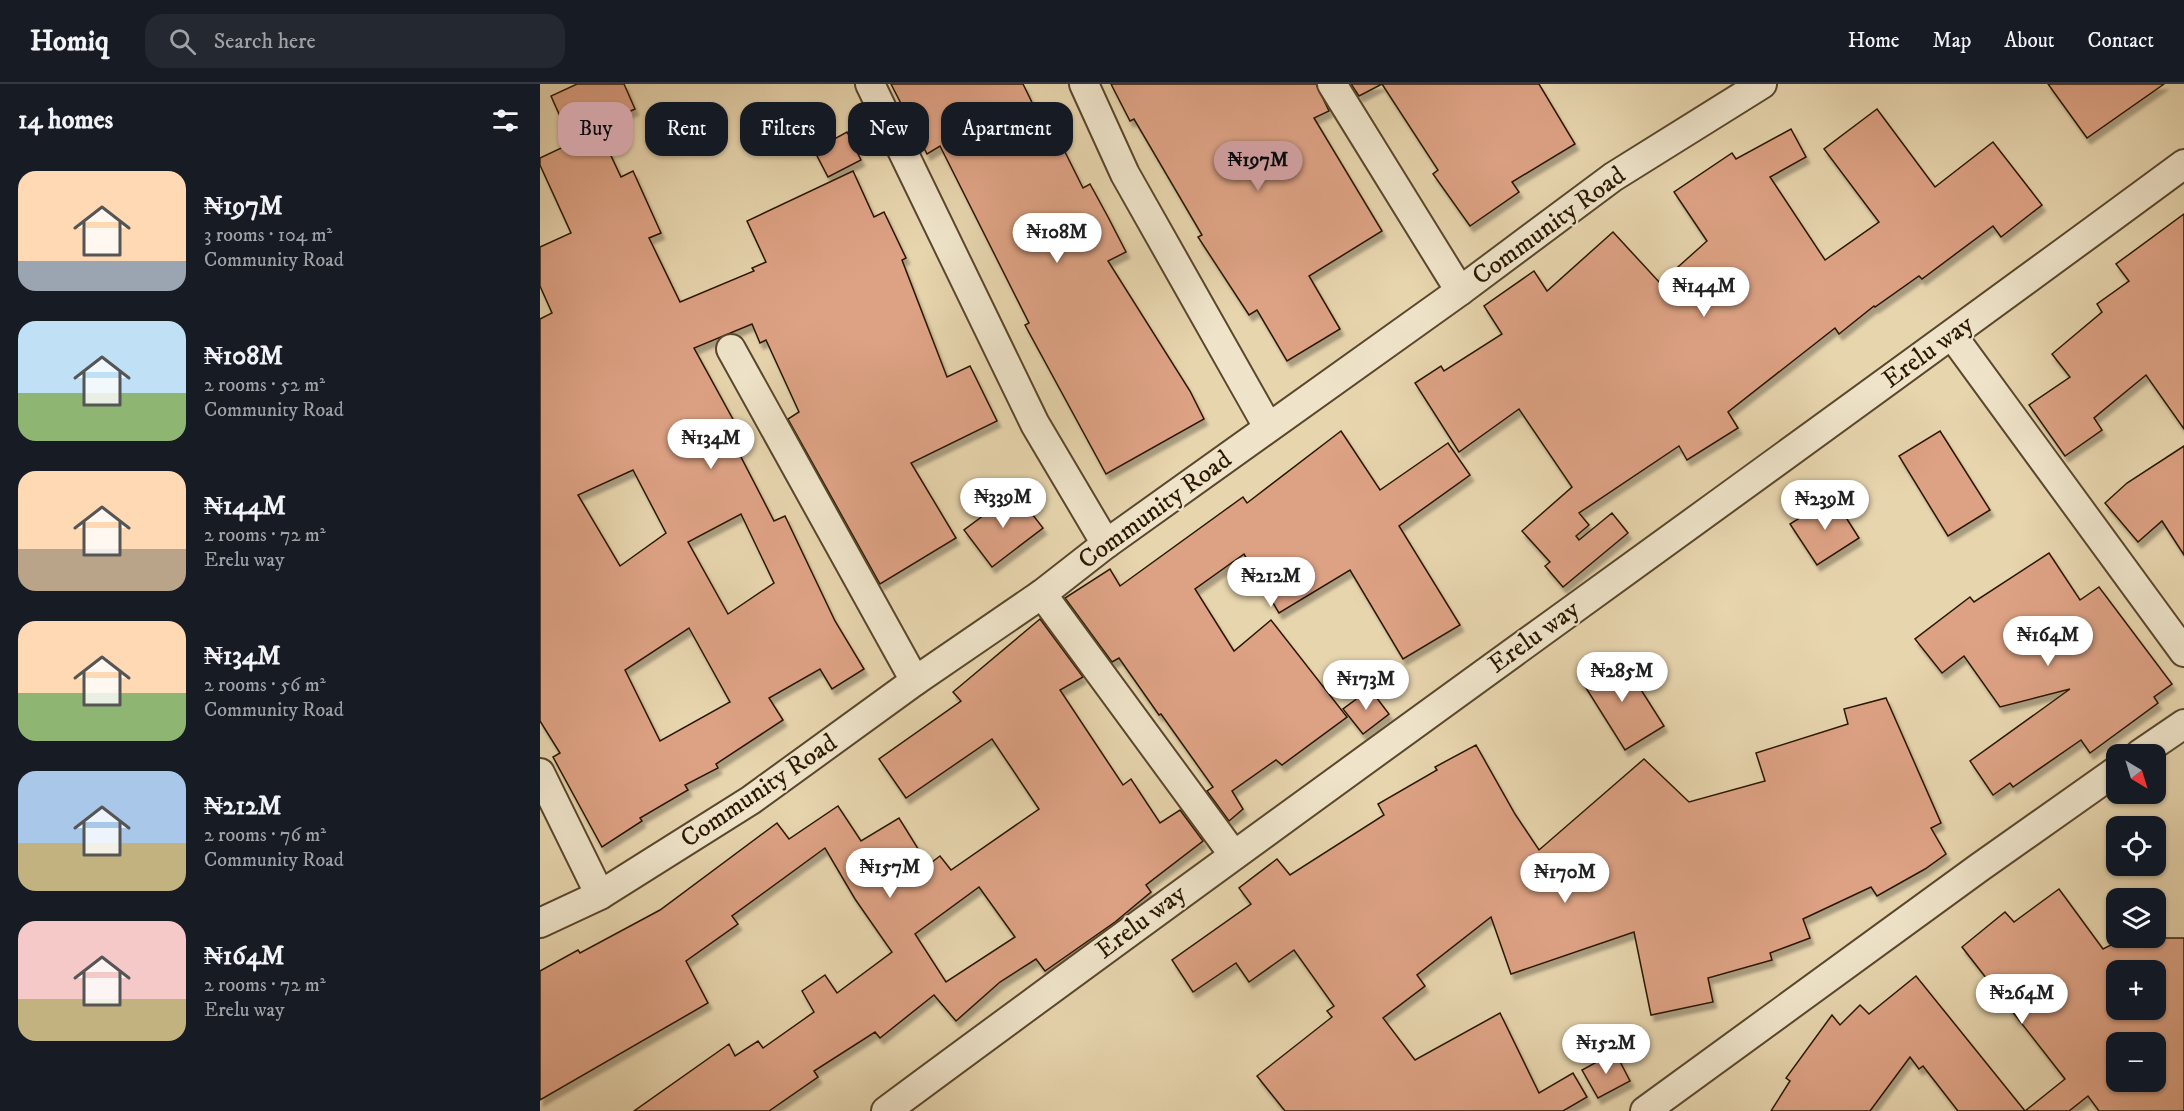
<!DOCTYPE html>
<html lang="en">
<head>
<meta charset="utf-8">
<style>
  :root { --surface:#171b24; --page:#242831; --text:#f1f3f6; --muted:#9ea1a6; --line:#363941; --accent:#c59692 }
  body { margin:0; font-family:"IM FELL DW Pica",serif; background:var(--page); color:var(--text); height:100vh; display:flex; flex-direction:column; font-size:22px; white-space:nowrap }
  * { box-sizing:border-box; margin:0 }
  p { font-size:20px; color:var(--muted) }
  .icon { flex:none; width:33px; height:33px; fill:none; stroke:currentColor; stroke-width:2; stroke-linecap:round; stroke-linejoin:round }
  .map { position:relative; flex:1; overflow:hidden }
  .details { display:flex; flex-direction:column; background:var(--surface); width:540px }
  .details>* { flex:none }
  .hud { position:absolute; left:18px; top:18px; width:570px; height:54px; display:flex; gap:12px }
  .needle { width:39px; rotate:142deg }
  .fabs { position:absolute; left:1566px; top:660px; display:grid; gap:12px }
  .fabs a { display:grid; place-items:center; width:60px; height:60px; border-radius:12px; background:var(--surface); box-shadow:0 2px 4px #0004; font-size:30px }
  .price { position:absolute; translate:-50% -51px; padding:0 14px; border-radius:21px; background:#fff; color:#222; font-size:20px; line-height:39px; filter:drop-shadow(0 2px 3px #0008) }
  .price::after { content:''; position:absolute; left:50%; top:36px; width:18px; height:14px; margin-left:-9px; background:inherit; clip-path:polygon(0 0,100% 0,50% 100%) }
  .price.on { background:var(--accent); color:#111 }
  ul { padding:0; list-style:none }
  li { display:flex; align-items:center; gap:18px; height:150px; padding:0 18px }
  li span { display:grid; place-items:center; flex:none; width:168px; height:120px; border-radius:18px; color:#555 }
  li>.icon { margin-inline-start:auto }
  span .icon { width:72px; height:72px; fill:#fffc; stroke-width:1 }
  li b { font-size:26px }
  h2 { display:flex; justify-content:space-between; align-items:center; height:72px; padding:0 18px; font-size:26px }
  .pill { padding:0 21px; border-radius:18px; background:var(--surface); box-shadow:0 2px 4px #0004; font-size:21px; line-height:54px }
  .pill.on { background:var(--accent); color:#111 }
  header { display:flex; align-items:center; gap:36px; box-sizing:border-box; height:84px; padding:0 30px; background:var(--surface); border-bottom:2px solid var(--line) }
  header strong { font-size:28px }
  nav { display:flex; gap:33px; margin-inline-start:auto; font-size:21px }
  .search { width:420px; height:54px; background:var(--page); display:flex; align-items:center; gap:15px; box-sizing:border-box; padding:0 21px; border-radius:18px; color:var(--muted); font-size:22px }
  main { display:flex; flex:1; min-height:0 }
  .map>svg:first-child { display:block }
  .building { fill:#dda284; stroke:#2b1800; stroke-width:1.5; fill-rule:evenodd; filter:url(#shadow) }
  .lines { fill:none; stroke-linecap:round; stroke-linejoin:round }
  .street-casing { stroke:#5a472c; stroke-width:32 }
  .street { stroke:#efe4ca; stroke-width:28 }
  .labels { text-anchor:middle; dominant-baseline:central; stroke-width:4.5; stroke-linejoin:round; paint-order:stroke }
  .street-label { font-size:26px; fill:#2b1800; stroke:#efe4ca }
</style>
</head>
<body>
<header>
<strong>Homiq</strong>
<div class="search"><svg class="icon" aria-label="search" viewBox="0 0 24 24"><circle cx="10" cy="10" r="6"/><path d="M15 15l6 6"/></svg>Search here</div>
<nav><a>Home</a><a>Map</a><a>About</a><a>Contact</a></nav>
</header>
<main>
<section class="details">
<h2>14 homes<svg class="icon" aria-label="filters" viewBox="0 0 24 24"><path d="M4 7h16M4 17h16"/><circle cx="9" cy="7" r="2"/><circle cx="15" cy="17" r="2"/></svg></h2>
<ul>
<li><span style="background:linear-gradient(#ffd9b3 75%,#9aa5b1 0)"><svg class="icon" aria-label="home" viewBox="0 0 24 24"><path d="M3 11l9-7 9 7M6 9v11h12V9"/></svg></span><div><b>₦197M</b><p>3 rooms · 104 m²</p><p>Community Road</p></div></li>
<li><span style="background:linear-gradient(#bfe0f5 60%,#8fb573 0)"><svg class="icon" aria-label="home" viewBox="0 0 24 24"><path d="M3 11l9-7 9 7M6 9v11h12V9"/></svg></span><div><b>₦108M</b><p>2 rooms · 52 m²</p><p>Community Road</p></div></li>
<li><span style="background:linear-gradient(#ffd9b3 65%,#b9a48a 0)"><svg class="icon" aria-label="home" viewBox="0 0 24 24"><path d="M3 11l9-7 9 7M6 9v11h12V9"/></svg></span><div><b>₦144M</b><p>2 rooms · 72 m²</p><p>Erelu way</p></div></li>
<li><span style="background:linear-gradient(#ffd9b3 60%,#8fb573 0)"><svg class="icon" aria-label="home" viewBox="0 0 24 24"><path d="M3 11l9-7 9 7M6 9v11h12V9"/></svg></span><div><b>₦134M</b><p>2 rooms · 56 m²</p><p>Community Road</p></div></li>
<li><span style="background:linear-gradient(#a9c7e8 60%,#c2b280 0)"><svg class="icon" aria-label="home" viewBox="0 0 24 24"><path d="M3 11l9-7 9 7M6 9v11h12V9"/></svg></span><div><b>₦212M</b><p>2 rooms · 76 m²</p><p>Community Road</p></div></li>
<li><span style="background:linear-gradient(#f6c9c9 65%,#c2b280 0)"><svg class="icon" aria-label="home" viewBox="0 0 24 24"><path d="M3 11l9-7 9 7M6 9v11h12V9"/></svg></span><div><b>₦164M</b><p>2 rooms · 72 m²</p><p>Erelu way</p></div></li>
</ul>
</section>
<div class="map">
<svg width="1644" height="1027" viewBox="0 0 1644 1027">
  <defs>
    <filter id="shadow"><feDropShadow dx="3.5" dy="6" stdDeviation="1.5" flood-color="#0004"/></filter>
  </defs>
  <rect width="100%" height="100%" fill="#e7d5ae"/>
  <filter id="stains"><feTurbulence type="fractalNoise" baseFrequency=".00333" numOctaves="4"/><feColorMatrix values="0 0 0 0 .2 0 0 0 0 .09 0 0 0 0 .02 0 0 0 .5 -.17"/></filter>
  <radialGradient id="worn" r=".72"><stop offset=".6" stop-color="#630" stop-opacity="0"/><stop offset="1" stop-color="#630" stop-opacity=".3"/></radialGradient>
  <g class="building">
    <path d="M37 0H84L95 25 57 42 81 93 93 87 121 149 109 154 140 218 214 187 212 184 226 178 207 137 313 87 334 133 344 128 366 174 362 176 407 293 430 282 457 337 371 379 416 454 340 500 248 335 259 328 226 256 220 259 212 240 154 264 195 339 186 344 234 437 245 432 295 537 324 585 292 605 280 585 229 614 243 636 176 680 178 684 145 701 148 706 100 734 102 737 62 763 13 673 20 669 0 637V235L12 229 0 202V163L31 149 0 81V74L32 59 11 12ZM93 386 126 449 80 482 38 411ZM201 430 234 499 188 530 148 458ZM149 544 190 618 120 657 85 586Z"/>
    <polygon points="351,0 483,0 504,43 511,40 543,104 550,100 568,133 586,168 568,177 650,307 664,335 566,390 485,241 489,239 400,62 387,70"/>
    <polygon points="571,0 776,0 789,27 774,34 842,147 769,192 800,245 747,277 717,226 709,231 658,153 662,151 594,35 590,37"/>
    <polygon points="811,0 999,0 1035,60 972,98 979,108 930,142 893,90 898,86 842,0 819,12"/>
    <polygon points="1508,0 1624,0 1547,54"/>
    <polygon points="1337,25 1395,103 1453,58 1502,121 1461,153 1453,142 1382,195 1379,192 1335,223 1334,222 1299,250 1295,244 1188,328 1198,344 1147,376 1139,362 1039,429 1049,441 1036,452 1039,456 1072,429 1088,449 1023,503 1005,482 1010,478 982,447 1032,403 979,325 919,368 875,299 901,282 904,287 962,250 944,222 994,187 1007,207 1073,148 1120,199 1167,157 1134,108 1192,69 1196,75 1251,45 1266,73 1230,93 1285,176 1339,138 1284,65"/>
    <polygon points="307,48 321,76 288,93 274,66"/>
    <polygon points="1644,130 1644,345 1606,291 1554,334 1562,346 1525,372 1489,321 1530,293 1512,270 1562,228 1557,220 1589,197 1576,180"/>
    <polygon points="801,347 840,406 908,359 930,391 859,442 920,541 863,575 810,486 739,529 704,470 655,505 694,567 731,536 807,633 742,681 736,676 692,707 703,725 689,737 667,707 673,703 621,630 619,631 579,574 572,578 525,514 570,485 580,502 703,413 707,419"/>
    <polygon points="1400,347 1450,426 1408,452 1359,372"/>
    <polygon points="1644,362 1644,471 1622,437 1598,458 1565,419 1587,399"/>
    <polygon points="475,408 503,444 452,483 424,446"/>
    <polygon points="1293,413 1319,454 1277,481 1250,440"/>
    <polygon points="1509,469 1540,516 1559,503 1632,600 1614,613 1618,619 1550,669 1541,656 1473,703 1470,699 1453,711 1430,677 1530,605 1460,623 1424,572 1402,589 1375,555 1430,513 1434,518"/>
    <path d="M500 535 543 593 520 606 583 701 591 695 620 739 640 726 663 757 606 801 611 808 575 838 505 887 496 875 460 898 416 937 394 911 340 954 335 948 274 987 278 993 229 1027H94L189 960 195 972 218 957 223 964 274 928 262 907 285 891 297 909 352 868 315 815 285 764 192 832 198 840 146 877 168 919 0 1016V887L38 866 40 869 120 826 237 739 249 755 298 722 321 757 359 734 388 781 400 772 411 786 499 725 452 655 366 714 339 675 421 617 413 608ZM439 803 475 853 406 898 375 850Z"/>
    <polygon points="1079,571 1124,642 1085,666 1041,596"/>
    <polygon points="830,605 849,630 823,650 803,625"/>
    <polygon points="1346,614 1401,739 1391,744 1406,770 1385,785 1337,812 1331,803 1263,835 1270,854 1230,869 1232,876 1168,894 1173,918 1111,931 1094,848 971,890 951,833 877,891 885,902 843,934 875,976 960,929 999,1009 1033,989 1047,1013 1023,1027 745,1027 717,992 792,933 787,927 794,922 754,866 709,898 696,879 653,908 632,876 711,820 699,804 737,775 750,791 844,731 838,720 897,686 895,683 936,661 975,730 999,766 1104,675 1149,718 1225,697 1216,669 1308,640 1304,625"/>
    <path d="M1519 805 1563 865 1585 854H1644V1027H1559L1548 1012 1529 1027H1418L1383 982 1379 985 1370 973 1330 1027H1231L1250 997 1246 994 1292 931 1300 941 1320 921 1329 930 1376 892 1485 1027 1525 995 1422 863 1465 828 1474 838ZM1576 886H1616V926H1576ZM1576 958H1616V998H1576Z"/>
    <polygon points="1075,968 1090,997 1058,1014 1042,986"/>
  </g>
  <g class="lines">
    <defs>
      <g id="street">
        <polyline points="330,0 495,340 566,460"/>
        <polyline points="544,0 585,90 728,343"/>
        <polyline points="792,0 920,207"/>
        <polyline points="1412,251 1644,568"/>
        <polyline points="191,265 375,597"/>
        <polyline points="502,510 693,770"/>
        <polyline points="1600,670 1644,640"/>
        <polyline points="0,689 60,811"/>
        <polyline points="0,839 60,811 211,716 375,597 502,510 566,460 920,207 1073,93 1222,0"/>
        <path d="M346 1027C776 708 1213 398 1644 80"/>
        <polyline points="1105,1027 1440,783 1576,687"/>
      </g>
    </defs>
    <use href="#street" class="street-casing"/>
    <use href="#street" class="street"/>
  </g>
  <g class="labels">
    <g class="street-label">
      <text transform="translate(1009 142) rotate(-36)">Community Road</text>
      <text transform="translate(1388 268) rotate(-36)">Erelu way</text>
      <text transform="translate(615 426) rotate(-36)">Community Road</text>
      <text transform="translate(994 553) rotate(-36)">Erelu way</text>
      <text transform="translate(219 707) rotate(-34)">Community Road</text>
      <text transform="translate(601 838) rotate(-37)">Erelu way</text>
    </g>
  </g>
  <rect width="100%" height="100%" filter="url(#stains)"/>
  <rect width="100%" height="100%" fill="url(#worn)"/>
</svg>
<div class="fabs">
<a><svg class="needle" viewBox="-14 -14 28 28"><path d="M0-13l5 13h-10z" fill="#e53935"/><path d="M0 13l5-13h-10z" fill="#9ea1a6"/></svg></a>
<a><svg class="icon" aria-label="locate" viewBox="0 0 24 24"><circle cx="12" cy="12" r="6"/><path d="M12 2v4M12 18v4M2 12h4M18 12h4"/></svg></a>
<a><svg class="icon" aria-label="layers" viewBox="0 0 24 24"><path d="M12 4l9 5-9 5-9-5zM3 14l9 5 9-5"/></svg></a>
<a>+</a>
<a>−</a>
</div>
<b class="price on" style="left:718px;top:108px">₦197M</b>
<b class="price" style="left:517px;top:180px">₦108M</b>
<b class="price" style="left:1164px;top:234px">₦144M</b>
<b class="price" style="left:171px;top:386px">₦134M</b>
<b class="price" style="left:463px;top:445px">₦339M</b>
<b class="price" style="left:1285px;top:447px">₦239M</b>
<b class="price" style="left:731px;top:524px">₦212M</b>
<b class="price" style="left:1508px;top:583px">₦164M</b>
<b class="price" style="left:1082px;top:619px">₦285M</b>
<b class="price" style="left:826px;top:627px">₦173M</b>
<b class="price" style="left:350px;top:815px">₦157M</b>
<b class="price" style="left:1025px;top:820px">₦170M</b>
<b class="price" style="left:1482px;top:941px">₦264M</b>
<b class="price" style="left:1066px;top:991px">₦152M</b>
<div class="hud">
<a class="pill on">Buy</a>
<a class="pill">Rent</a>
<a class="pill">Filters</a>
<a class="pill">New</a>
<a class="pill">Apartment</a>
</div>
</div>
</main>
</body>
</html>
